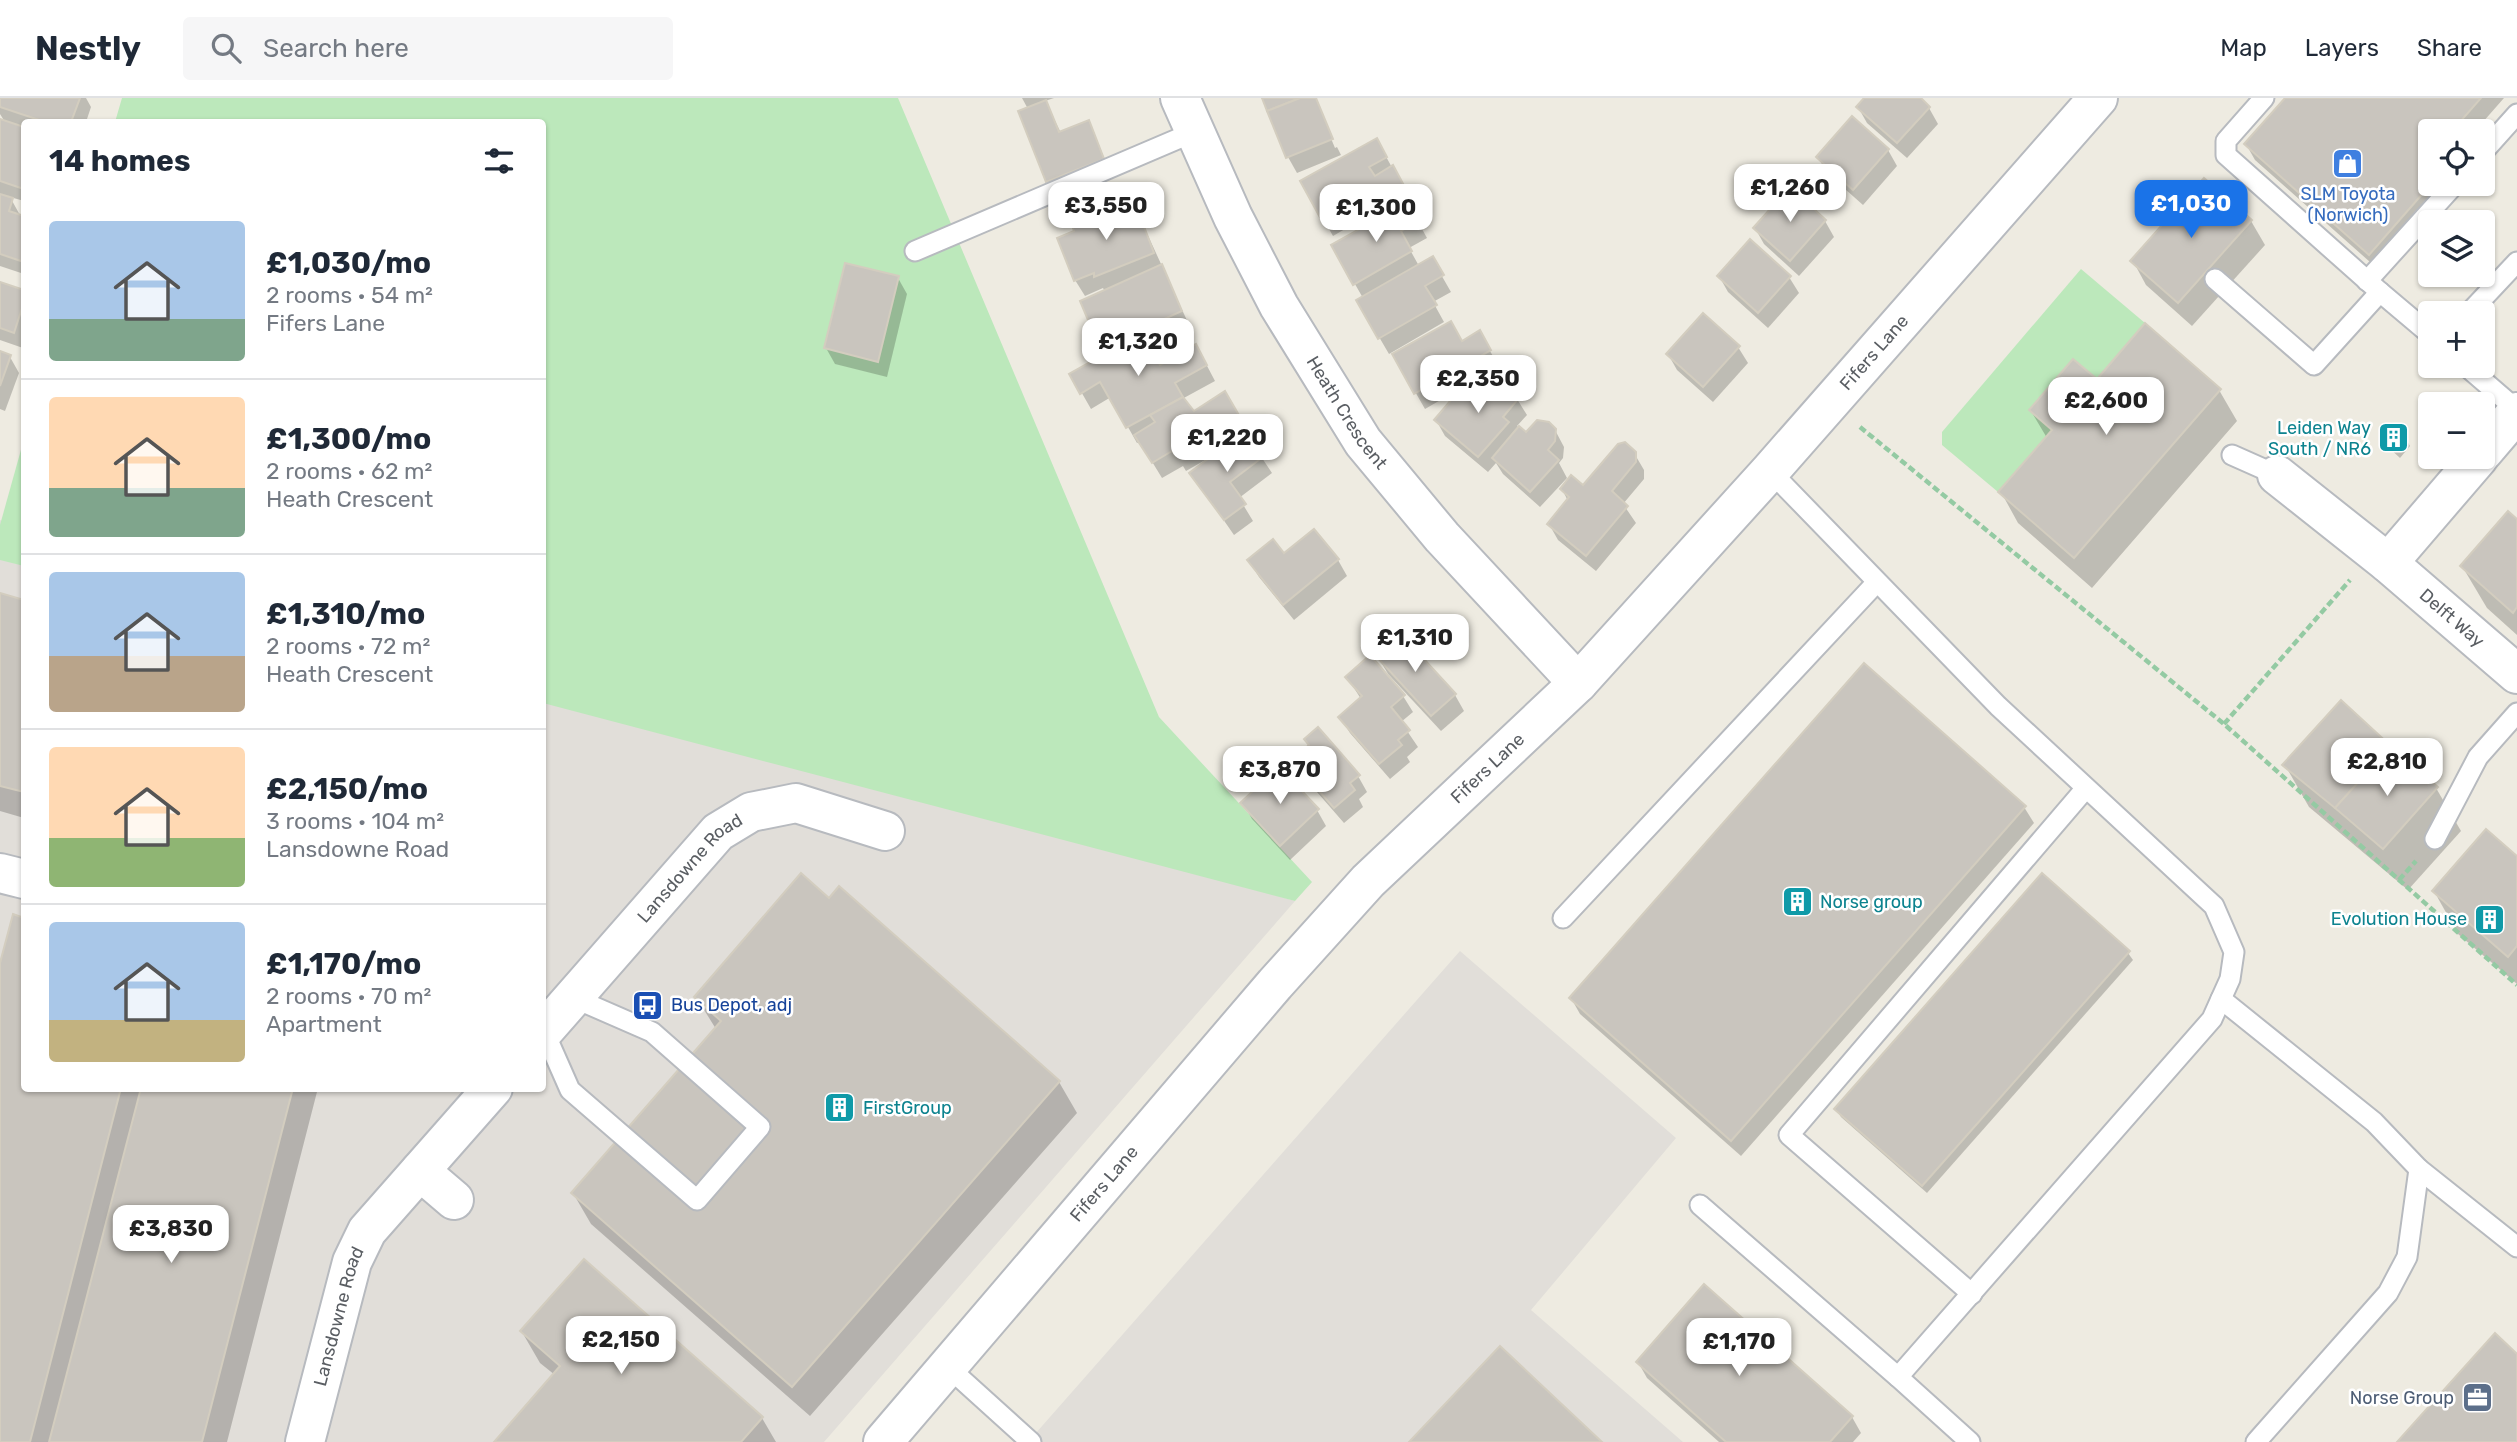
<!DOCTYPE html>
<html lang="en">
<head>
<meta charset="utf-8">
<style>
  :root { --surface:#fff; --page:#f6f6f7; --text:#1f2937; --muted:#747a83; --line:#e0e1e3; --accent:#1a73e8 }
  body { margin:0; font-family:Rubik,sans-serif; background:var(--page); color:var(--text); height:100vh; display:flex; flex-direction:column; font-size:26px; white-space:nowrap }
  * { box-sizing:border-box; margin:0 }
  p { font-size:23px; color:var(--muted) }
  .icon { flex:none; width:38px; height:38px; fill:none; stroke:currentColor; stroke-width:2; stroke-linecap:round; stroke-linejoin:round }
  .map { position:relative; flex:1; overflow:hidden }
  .drawer { position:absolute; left:21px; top:21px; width:525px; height:973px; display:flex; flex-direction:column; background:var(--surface); border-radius:7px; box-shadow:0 2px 5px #0004 }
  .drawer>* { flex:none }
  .tools { position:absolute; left:2418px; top:21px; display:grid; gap:14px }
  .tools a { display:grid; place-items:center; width:77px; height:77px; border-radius:7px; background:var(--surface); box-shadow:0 2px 5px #0004; font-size:35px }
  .price { position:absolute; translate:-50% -60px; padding:0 16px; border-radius:14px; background:#fff; color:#222; font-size:23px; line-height:46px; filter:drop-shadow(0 2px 4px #0008) }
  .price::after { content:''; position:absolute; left:50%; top:42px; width:21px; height:16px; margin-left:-10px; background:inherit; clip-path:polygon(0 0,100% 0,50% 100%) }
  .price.selected { background:var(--accent); color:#fff }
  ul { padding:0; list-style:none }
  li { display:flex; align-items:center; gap:21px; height:175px; padding:0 28px }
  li+li { border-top:2px solid var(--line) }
  li span { display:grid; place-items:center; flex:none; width:196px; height:140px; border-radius:7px; color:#555 }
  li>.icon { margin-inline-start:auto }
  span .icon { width:84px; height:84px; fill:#fffc; stroke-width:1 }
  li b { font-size:30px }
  h2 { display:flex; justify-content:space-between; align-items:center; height:84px; padding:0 28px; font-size:30px }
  header { display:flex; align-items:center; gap:42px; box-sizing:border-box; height:98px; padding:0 35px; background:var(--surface); border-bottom:2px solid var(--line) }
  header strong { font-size:33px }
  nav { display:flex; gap:38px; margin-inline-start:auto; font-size:24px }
  .search { width:490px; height:63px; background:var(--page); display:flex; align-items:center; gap:18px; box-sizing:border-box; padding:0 24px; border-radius:7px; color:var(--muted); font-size:26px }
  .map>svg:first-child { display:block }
  .industrial { fill:#e1ded9 }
  .green { fill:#bce8bb }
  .shadow { fill:#0003 }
  .building { fill:#c9c5be; stroke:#d3cdbf; stroke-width:2 }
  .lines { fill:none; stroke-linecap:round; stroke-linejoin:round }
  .service-casing { stroke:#b7babf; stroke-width:23 }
  .minor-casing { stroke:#b7babf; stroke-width:42 }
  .tertiary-casing { stroke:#b7babf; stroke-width:42 }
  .path { stroke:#94caa3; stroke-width:4.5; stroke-dasharray:7 3.5; stroke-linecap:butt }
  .service { stroke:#fff; stroke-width:19 }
  .minor { stroke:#fff; stroke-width:38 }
  .tertiary { stroke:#fff; stroke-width:38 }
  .labels { text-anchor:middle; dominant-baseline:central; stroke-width:5; stroke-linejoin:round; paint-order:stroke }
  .shop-label { font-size:18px; fill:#366cbe; stroke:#fff }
  .street-label { font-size:18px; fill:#5a5e63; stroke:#fff }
  .culture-label { font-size:18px; fill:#0d838f; stroke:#fff; text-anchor:end }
  .transit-label { font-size:18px; fill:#164399; stroke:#fff; text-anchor:start }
  .service-label { font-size:18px; fill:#4e5e75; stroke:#fff; text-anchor:end }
</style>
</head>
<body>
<header>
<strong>Nestly</strong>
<div class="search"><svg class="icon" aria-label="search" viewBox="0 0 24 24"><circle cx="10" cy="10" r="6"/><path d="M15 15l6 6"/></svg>Search here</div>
<nav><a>Map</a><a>Layers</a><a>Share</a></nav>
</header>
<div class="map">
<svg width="2517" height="1344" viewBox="0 0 2517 1344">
  <rect width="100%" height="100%" fill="#eeebe1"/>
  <g class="industrial">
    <polygon points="0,422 24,430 24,990 542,990 543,582 1295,803 824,1344 0,1344"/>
    <polygon points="1460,853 1676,1040 1531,1212 1683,1344 1028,1344"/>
  </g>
  <g class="green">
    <polygon points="122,0 898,0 1159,619 1312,784 1295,803 543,605 542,24 115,24"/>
    <polygon points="2081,171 2145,225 1998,394 1942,347 1942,334"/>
    <polygon points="24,341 24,468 0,462 0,427"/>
  </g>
  <g class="shadow">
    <polygon points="0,0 86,0 91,9 86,24 24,24 24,103 10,99 21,119 24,120 24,176 0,168 0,22 5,24 0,16"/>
    <polygon points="1022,0 1054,0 1045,3 1061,35 1088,24 1112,77 1057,100 1048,84 1020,14 1028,11"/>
    <polygon points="1264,0 1314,0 1335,50 1337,49 1341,57 1297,75 1288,59"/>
    <polygon points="1866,0 1918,0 1929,10 1938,26 1907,60 1867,25 1858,9"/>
    <polygon points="2287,0 2504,0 2475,33 2431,33 2431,86 2454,86 2379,172 2255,62 2246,46"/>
    <polygon points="1377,42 1414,110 1411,111 1427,140 1409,150 1419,168 1432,161 1451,194 1433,204 1444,224 1389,256 1358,203 1363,200 1333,148 1366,129 1362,121 1333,138 1302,84"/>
    <polygon points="1888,52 1897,68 1863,107 1827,75 1818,59"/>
    <polygon points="2204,82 2251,123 2265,147 2192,228 2146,187 2133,163"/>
    <polygon points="1133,105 1190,229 1147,248 1159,269 1205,264 1215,283 1182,301 1193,315 1239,319 1248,335 1246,336 1272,375 1239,400 1253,423 1234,437 1191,375 1208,363 1207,361 1186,373 1183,368 1162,380 1140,344 1137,345 1111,299 1091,311 1071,276 1106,257 1100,245 1105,194 1103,190 1085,198 1075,182"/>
    <polygon points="1825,123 1834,139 1799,178 1764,146 1755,130"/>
    <polygon points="1719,178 1789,179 1799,195 1768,230 1728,194"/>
    <polygon points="898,180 907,196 887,279 835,266 826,250"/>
    <polygon points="0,186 24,194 23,250 0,242"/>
    <polygon points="1479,235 1499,268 1425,311 1394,257 1461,245"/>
    <polygon points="1738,249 1748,265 1713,304 1677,272 1668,256"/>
    <polygon points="0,255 10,259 19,275 5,313 0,311"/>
    <polygon points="2097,284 2219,292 2237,323 2092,490 2018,425 2001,394 2047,340 2031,313"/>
    <polygon points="1474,300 1517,301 1527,317 1517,328 1526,337 1555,332 1564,349 1563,360 1559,365 1567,380 1540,409 1503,376 1496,365 1488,374 1445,338 1436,322"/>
    <polygon points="2393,329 2406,341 2410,348 2400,360 2387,348 2383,340"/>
    <polygon points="1634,355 1644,372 1644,381 1623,406 1636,425 1596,473 1558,442 1549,426 1568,403 1562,391 1583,389"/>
    <polygon points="2517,424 2517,537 2487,510 2462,468"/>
    <polygon points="1284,458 1338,462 1347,478 1294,522 1259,479 1249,463"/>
    <polygon points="0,497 24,503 24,720 0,713"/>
    <polygon points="1377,557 1455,597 1464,613 1441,633 1388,576"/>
    <polygon points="1347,579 1403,598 1413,614 1401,624 1418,649 1407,659 1410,664 1390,681 1350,635 1340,619 1361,601"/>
    <polygon points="1294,662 1358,678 1367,694 1359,701 1363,709 1344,725 1303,678"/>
    <polygon points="2285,667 2436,690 2461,733 2408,792 2309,709"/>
    <polygon points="1243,705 1317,712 1326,728 1290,762 1252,721"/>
    <polygon points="2024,709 2034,725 1741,1058 1580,916 1571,900"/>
    <polygon points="2517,760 2517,886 2458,836 2434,793"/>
    <polygon points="829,802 1059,984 1077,1015 810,1318 591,1126 573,1095 716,931 696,899"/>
    <polygon points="14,819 24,821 24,990 318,990 227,1344 0,1344 0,872"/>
    <polygon points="2128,855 2133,862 1927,1095 1841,1019 1836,1011"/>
    <polygon points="1704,1189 1852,1319 1861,1335 1853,1344 1719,1344 1647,1280 1638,1264"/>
    <polygon points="522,1234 762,1320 776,1344 496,1344 555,1277 540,1265"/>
  </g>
  <g class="building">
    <polygon points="0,0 80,0 71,24 45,24 0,9"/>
    <polygon points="1262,0 1300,0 1267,13"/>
    <polygon points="1300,0 1316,0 1333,41 1286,60 1267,13"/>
    <polygon points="1864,0 1921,0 1930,9 1897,45 1856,9"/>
    <polygon points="2285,0 2481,0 2452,33 2431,33 2431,86 2369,157 2244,46"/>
    <polygon points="1046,2 1059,34 1089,22 1104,61 1046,84 1018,13"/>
    <polygon points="1852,18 1889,51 1853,92 1816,59"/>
    <polygon points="0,21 24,29 24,91 0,83"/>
    <polygon points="1377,40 1387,59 1369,69 1375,78 1393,67 1407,93 1359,120 1351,106 1322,123 1300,83"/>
    <polygon points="2204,80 2252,122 2178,205 2130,163"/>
    <polygon points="1790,89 1826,122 1790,163 1753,130"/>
    <polygon points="0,96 13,100 9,113 24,118 24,164 0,156"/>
    <polygon points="1134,102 1154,155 1094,179 1094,175 1074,183 1057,140 1074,133 1072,127"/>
    <polygon points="1408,104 1419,123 1401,133 1412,153 1353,187 1331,147"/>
    <polygon points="1750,141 1791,178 1758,215 1717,178"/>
    <polygon points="1433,158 1444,177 1425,188 1437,207 1378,241 1356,202"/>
    <polygon points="845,165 899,178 878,264 824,250"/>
    <polygon points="1162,166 1182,213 1120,241 1119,236 1098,246 1080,203"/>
    <polygon points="0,184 24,192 24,204 14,235 0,230"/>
    <polygon points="1703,215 1740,248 1703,289 1666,256"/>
    <polygon points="1451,223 1462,243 1480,232 1491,252 1414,296 1392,256"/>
    <polygon points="2145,225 2221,291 2074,460 1998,394 2052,332 2029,312 2073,261 2097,281"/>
    <polygon points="1142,235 1160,267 1196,246 1207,267 1175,285 1183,299 1126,330 1100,284 1080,296 1069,276"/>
    <polygon points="0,253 11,257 0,288"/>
    <polygon points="1491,277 1519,300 1503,319 1509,324 1478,359 1434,322 1463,288 1473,298"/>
    <polygon points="1225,293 1240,319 1176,358 1172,353 1152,365 1134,337 1155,324 1150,317 1183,299 1194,313"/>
    <polygon points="1537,322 1549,324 1556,331 1555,343 1548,352 1559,362 1530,394 1492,360 1519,328 1526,334"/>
    <polygon points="2392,326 2407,339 2395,353 2381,340"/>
    <polygon points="1246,333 1264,358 1230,384 1246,406 1224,422 1189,375"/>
    <polygon points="1625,344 1636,354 1636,364 1612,393 1628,408 1586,458 1547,426 1569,399 1560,391 1571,377 1583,387 1618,346"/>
    <polygon points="2508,413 2517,421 2517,509 2513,515 2460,468"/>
    <polygon points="1314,431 1339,461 1283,507 1247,462 1273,441 1284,455"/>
    <polygon points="0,495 24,502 24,694 0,688"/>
    <polygon points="1399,534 1456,596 1431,618 1375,557"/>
    <polygon points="1370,557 1405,597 1391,609 1410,632 1398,642 1402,647 1379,666 1338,619 1362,598 1345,579"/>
    <polygon points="1864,565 2026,708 1731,1043 1569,900"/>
    <polygon points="2341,602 2391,648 2335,710 2282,667"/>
    <polygon points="1318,629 1360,677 1350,685 1355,692 1334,710 1292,662 1309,647 1304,641"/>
    <polygon points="2391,648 2438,689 2383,751 2335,710"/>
    <polygon points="1279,669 1319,711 1280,748 1240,705"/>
    <polygon points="2486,731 2517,758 2517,848 2508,859 2432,793"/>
    <polygon points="801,775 829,800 839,788 1060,983 792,1289 571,1095 721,923 694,899"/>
    <polygon points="2042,775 2130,853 1922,1088 1834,1011"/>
    <polygon points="13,816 24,820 24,990 121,990 30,1344 0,1344 0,865"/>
    <polygon points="141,990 293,990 202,1344 49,1344"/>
    <polygon points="584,1161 763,1319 741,1344 494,1344 560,1268 520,1233"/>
    <polygon points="1704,1186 1853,1318 1830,1344 1726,1344 1636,1264"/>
    <polygon points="2495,1235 2517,1256 2517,1344 2397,1344"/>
    <polygon points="1500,1248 1602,1344 1409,1344"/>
  </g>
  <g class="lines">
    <defs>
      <g id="service">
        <polyline points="2264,0 2226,43 2226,57 2380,194"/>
        <polyline points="2483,54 2517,16"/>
        <polyline points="915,153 1194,34"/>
        <polyline points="2215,181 2314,267 2380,194 2431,237"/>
        <polyline points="2367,183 2455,86"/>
        <polyline points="2469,215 2517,164"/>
        <polyline points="2466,268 2517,312"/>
        <polyline points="2232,357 2277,377"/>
        <polyline points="2435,741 2478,659 2517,615"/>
        <polyline points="1563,820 1877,484"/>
        <polyline points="2221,901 2374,1024 2419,1071 2407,1159 2388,1195 2256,1344"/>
        <polyline points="544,933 570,992 697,1102 760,1029 652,934 574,900"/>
        <polyline points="2419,1071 2517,1149"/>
        <polyline points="1700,1107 1898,1279 2212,921 2230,881 2234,854 2214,808 1998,608 1770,373"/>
        <polyline points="1972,1196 1789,1037 2086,690"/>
        <polyline points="948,1269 1031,1344"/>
        <polyline points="1898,1279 1970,1344"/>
      </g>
      <g id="minor">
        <path id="s1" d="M1180 0 1233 119 1279 208 1363 344 1442 439 1578 585"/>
        <polyline points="2483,354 2517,314"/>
        <path id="s2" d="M2479 359 2388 465 2517 576"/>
        <polyline points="2277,377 2388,465"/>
        <polyline points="0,775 24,781"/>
        <path id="s3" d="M542 935 718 734 751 714 796 705 885 733"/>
        <polyline points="420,1073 454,1102"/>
        <path id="s4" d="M305 1344 352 1164 367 1133 493 990"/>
      </g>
      <g id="tertiary">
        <path id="s5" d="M883 1344 1275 886 1368 783 1578 585 1770 373 2098 0"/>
      </g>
    </defs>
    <use href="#service" class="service-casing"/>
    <use href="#minor" class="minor-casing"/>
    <use href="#tertiary" class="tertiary-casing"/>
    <g class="path">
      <polyline points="1860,329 2224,626 2517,887"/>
      <polyline points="2224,626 2350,482"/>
      <polyline points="2399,782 2416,763"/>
    </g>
    <use href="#service" class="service"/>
    <use href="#minor" class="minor"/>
    <use href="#tertiary" class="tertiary"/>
  </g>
  <defs>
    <symbol id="shop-square" viewBox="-11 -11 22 22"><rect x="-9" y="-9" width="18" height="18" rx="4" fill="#3f7fe0" stroke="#fff"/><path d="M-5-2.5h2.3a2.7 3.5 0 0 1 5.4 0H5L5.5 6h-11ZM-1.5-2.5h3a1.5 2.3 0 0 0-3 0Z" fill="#fff"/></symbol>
    <symbol id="building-square" viewBox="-11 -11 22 22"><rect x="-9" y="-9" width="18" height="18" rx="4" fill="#0f9aa8" stroke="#fff"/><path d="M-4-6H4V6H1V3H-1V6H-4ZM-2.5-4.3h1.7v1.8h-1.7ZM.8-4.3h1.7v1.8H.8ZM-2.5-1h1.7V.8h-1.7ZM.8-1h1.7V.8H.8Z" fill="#fff"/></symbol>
    <symbol id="bus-square" viewBox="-11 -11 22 22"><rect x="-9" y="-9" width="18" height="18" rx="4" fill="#1a4fb4" stroke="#fff"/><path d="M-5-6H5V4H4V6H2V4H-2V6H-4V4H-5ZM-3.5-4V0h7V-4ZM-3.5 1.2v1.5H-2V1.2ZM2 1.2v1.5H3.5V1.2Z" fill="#fff"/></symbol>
    <symbol id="office-square" viewBox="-11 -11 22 22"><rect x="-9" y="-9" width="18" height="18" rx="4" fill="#5c6f8a" stroke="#fff"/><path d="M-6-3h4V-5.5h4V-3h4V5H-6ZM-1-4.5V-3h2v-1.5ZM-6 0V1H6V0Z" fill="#fff"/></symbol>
  </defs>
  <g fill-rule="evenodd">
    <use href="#shop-square" x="2330" y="48" width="35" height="35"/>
    <use href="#building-square" x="2376" y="322" width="35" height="35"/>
    <use href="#building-square" x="1780" y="786" width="35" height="35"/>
    <use href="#building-square" x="2472" y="804" width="35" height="35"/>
    <use href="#bus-square" x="630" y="890" width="35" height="35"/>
    <use href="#building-square" x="822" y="992" width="35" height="35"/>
    <use href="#office-square" x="2460" y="1282" width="35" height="35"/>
  </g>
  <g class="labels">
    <g class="shop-label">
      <text x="2348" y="96">SLM Toyota<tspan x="2348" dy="21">(Norwich)</tspan></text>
    </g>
    <g class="street-label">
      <text stroke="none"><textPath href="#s5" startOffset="1474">Fifers Lane</textPath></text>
      <text stroke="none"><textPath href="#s1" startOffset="357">Heath Crescent</textPath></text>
      <text stroke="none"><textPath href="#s2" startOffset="224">Delft Way</textPath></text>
      <text stroke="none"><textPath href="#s5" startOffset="906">Fifers Lane</textPath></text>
      <text stroke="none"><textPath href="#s3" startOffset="222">Lansdowne Road</textPath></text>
      <text stroke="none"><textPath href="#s5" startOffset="340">Fifers Lane</textPath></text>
      <text stroke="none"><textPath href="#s4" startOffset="130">Lansdowne Road</textPath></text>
    </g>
    <g class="culture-label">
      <text x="2371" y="330">Leiden Way<tspan x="2371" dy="21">South / NR6</tspan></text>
      <text x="1820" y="804" text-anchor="start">Norse group</text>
      <text x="2467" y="821">Evolution House</text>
      <text x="863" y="1010" text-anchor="start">FirstGroup</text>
    </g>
    <g class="transit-label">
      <text x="671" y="907">Bus Depot, adj</text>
    </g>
    <g class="service-label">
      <text x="2454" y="1300">Norse Group</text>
    </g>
  </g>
</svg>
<div class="tools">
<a><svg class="icon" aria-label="locate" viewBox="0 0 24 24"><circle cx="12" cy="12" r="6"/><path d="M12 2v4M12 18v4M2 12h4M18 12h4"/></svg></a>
<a><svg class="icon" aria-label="layers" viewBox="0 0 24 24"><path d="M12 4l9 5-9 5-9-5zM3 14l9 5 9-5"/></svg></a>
<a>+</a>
<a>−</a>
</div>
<b class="price" style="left:1790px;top:126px">£1,260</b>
<b class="price selected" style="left:2191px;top:142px">£1,030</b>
<b class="price" style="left:1106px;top:144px">£3,550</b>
<b class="price" style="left:1376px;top:146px">£1,300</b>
<b class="price" style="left:1138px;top:280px">£1,320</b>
<b class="price" style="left:1478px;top:317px">£2,350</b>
<b class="price" style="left:2106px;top:339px">£2,600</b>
<b class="price" style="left:1227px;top:376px">£1,220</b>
<b class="price" style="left:1415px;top:576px">£1,310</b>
<b class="price" style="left:2387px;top:700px">£2,810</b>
<b class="price" style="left:1280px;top:708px">£3,870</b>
<b class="price" style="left:171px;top:1167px">£3,830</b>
<b class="price" style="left:621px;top:1278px">£2,150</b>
<b class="price" style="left:1739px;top:1280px">£1,170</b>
<section class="drawer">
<h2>14 homes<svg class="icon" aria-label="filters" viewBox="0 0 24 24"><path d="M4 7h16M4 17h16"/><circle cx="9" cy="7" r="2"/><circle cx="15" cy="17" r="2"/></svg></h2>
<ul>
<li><span style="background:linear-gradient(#a9c7e8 70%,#7fa58c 0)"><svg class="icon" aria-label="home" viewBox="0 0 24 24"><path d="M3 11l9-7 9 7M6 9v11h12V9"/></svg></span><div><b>£1,030/mo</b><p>2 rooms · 54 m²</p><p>Fifers Lane</p></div></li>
<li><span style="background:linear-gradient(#ffd9b3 65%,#7fa58c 0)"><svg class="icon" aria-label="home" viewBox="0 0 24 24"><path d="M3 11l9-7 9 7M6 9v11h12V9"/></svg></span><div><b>£1,300/mo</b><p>2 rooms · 62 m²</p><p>Heath Crescent</p></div></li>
<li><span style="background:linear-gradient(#a9c7e8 60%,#b9a48a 0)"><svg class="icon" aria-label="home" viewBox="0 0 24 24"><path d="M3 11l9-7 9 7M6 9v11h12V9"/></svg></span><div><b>£1,310/mo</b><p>2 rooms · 72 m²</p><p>Heath Crescent</p></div></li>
<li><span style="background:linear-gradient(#ffd9b3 65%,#8fb573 0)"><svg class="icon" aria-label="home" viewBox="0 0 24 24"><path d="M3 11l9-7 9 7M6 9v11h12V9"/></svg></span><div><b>£2,150/mo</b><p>3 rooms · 104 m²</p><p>Lansdowne Road</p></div></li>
<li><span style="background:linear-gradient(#a9c7e8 70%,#c2b280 0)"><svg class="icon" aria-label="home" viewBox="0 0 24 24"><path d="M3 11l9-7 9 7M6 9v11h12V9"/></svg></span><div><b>£1,170/mo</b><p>2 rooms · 70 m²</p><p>Apartment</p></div></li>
</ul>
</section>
</div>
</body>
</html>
